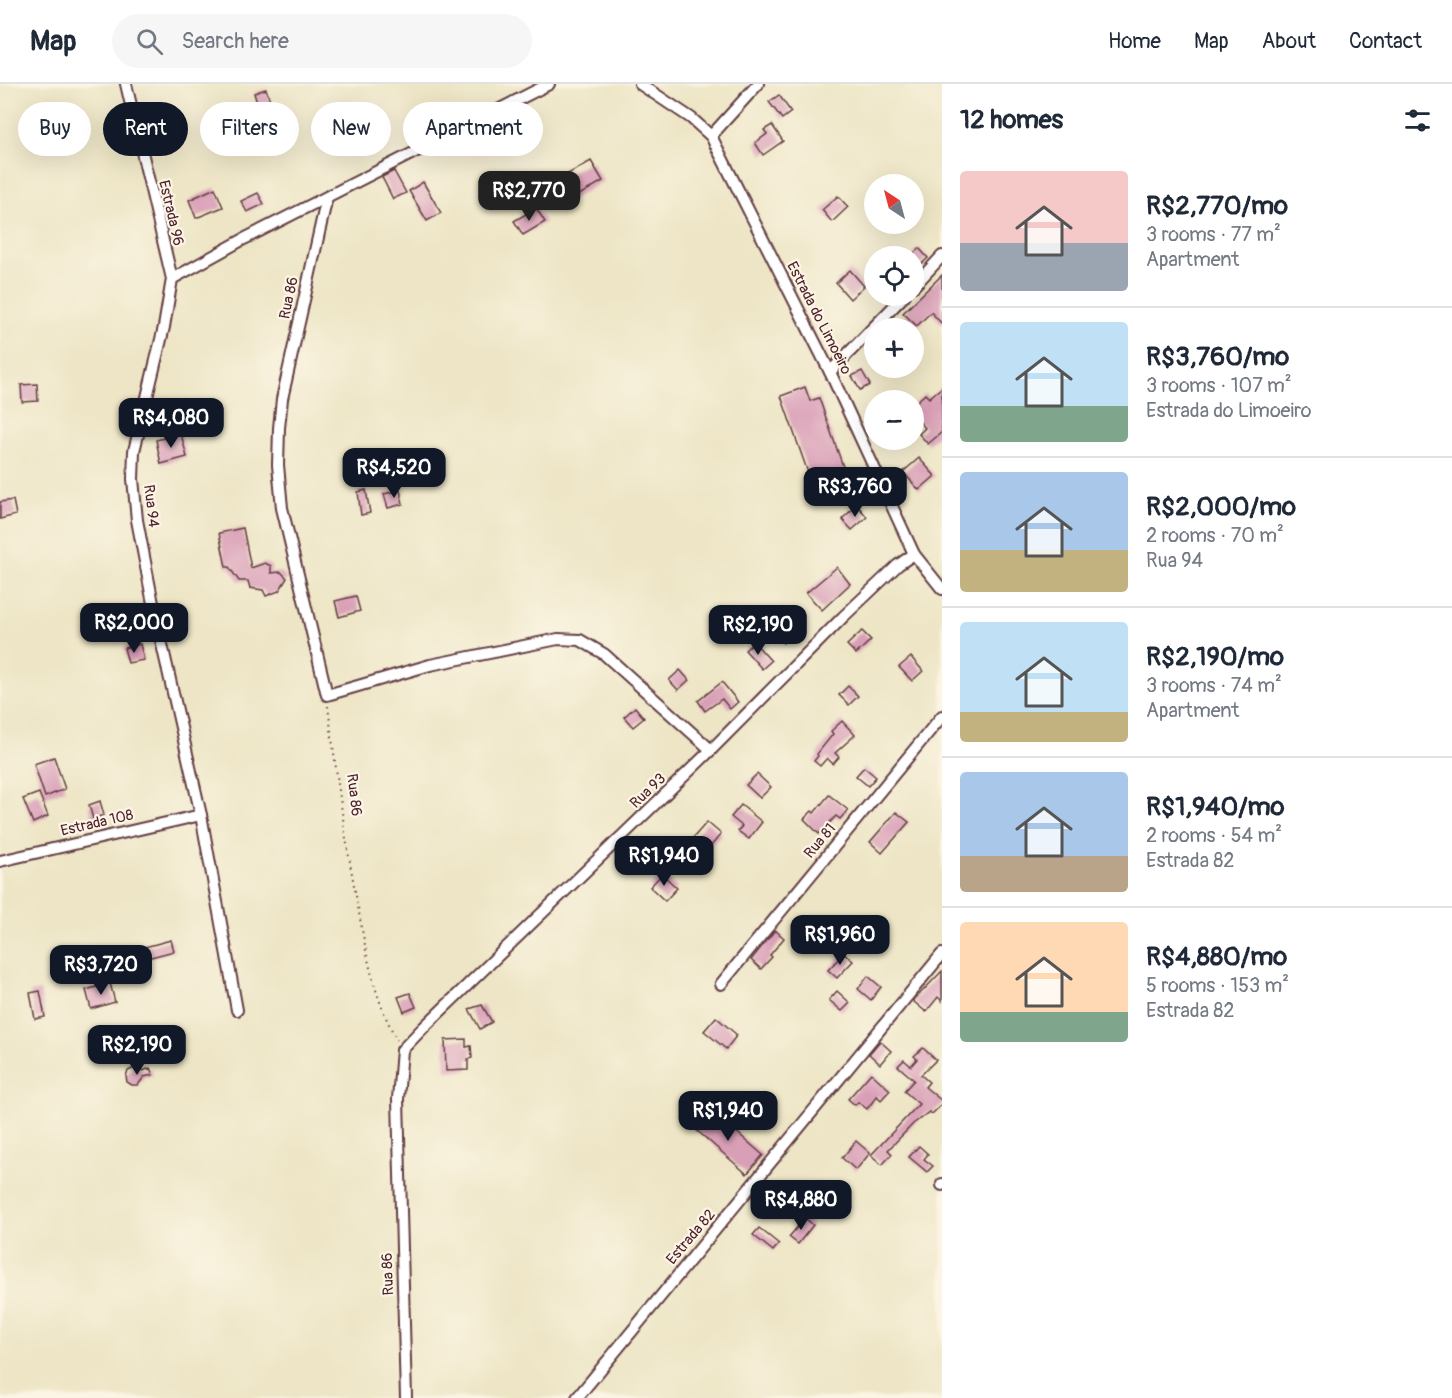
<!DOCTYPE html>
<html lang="en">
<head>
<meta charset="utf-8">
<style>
  :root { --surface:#fff; --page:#f6f6f7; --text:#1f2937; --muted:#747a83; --line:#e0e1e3; --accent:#111827 }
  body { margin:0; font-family:Pangolin,sans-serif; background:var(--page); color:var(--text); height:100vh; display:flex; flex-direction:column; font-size:22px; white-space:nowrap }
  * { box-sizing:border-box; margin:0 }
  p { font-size:20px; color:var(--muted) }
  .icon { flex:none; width:33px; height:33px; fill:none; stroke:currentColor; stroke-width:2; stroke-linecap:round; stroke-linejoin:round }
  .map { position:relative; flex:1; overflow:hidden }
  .side { display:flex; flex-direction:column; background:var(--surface); width:510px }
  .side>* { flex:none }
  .banner { position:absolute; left:18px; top:18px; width:570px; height:54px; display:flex; gap:12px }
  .needle { width:39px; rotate:324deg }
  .controls { position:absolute; left:864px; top:90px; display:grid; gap:12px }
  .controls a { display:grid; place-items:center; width:60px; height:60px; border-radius:50%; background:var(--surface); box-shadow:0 6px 24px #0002; font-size:30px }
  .price { position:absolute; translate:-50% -51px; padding:0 14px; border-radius:12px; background:var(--accent); color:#fff; font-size:20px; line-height:39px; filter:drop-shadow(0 2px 3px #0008) }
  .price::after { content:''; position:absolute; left:50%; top:36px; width:18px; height:14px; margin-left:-9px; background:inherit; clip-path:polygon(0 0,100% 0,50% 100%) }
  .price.active { background:#222; color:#fff }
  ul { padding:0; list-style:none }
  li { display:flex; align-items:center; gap:18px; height:150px; padding:0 18px }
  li+li { border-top:2px solid var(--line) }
  li span { display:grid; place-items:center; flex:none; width:168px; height:120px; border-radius:6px; color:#555 }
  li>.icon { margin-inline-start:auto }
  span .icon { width:72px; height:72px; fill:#fffc; stroke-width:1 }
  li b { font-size:26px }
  h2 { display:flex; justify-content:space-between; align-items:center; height:72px; padding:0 18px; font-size:26px }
  .tag { padding:0 21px; border-radius:27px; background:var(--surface); box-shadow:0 6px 24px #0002; font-size:21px; line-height:54px }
  .tag.active { background:var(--accent); color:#fff }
  header { display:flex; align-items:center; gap:36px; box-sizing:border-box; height:84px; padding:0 30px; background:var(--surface); border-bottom:2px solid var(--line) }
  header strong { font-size:28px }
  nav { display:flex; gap:33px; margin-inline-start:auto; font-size:21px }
  .search { width:420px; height:54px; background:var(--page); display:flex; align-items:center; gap:15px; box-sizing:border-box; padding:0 21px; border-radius:33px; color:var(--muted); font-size:22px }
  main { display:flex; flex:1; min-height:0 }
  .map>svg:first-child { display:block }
  .building { fill:#d99fb7 }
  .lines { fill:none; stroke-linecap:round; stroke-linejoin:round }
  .minor-casing { stroke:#623d42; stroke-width:14 }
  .path { stroke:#623d42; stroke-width:2; stroke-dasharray:1.5 4.5; stroke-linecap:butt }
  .minor { stroke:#fff; stroke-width:10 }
  .labels { text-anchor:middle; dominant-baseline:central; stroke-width:4.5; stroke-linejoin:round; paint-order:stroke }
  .street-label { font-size:15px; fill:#4a1f2b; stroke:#fcf5e5 }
</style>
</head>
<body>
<header>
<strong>Map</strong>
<div class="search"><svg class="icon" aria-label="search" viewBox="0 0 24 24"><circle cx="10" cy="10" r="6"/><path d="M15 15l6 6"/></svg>Search here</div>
<nav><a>Home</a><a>Map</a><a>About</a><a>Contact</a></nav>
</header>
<main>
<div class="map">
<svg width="942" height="1314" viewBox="0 0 942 1314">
  <rect width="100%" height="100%" fill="#fcf5e5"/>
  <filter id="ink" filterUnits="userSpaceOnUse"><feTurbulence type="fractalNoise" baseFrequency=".0167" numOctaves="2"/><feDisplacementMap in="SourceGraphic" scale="12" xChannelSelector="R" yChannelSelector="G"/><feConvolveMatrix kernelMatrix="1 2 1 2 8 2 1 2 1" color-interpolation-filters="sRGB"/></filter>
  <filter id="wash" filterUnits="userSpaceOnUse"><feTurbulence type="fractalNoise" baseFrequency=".008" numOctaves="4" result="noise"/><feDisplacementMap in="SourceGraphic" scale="24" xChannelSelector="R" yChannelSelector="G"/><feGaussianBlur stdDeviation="1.35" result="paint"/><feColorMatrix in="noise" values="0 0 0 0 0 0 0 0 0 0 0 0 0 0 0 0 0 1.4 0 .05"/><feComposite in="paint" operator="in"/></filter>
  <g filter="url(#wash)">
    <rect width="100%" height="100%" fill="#ede5c5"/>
    <g id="blocks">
      <g class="building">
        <polygon points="266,5 273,25 260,29 254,9"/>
        <polygon points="779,11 791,28 782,35 769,18"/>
        <polygon points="772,41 783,57 763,71 755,59 767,50 764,46"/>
        <polygon points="591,77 603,97 569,117 557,96"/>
        <polygon points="394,87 406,109 393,115 382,93"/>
        <polygon points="423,98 441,129 427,137 409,107"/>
        <polygon points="215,104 223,123 196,134 189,116"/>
        <polygon points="258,109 264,120 247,128 241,117"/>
        <polygon points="838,112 848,123 832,138 822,126"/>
        <polygon points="536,124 545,138 523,151 514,137"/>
        <polygon points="919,164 928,174 914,187 914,169"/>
        <polygon points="850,186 864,202 850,215 836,199"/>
        <polygon points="942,191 942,240 931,228 917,242 903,229"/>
        <polygon points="862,287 870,301 860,306 852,292"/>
        <polygon points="37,300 38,317 22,318 21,301"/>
        <polygon points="805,303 810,317 819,314 846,391 813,403 781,312"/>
        <polygon points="942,303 942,348 928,360 919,350 925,344 914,331 914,320 925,310 929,314"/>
        <polygon points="181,350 187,373 161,380 156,356"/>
        <polygon points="919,374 935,392 919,406 903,388"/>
        <polygon points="366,406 370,429 361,431 358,408"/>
        <polygon points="400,406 403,420 388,424 384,410"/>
        <polygon points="13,416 16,431 0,435 0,418"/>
        <polygon points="857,421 867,433 852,446 842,435"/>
        <polygon points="243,444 251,484 265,479 271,482 271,489 281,488 287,494 279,507 266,512 263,506 250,504 248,497 239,497 229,483 226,483 219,449"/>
        <polygon points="837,483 850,500 822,526 806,509"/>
        <polygon points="356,512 360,527 339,533 335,517"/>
        <polygon points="784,533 797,546 783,559 771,545"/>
        <polygon points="862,547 871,556 856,570 847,561"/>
        <polygon points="754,558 771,577 762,585 745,566"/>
        <polygon points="140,560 144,576 128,579 124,564"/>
        <polygon points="911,573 923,587 912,597 899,583"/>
        <polygon points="680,586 689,596 678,606 669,596"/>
        <polygon points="722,598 738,618 730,625 722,615 705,627 698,617"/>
        <polygon points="848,602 858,612 849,621 839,611"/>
        <polygon points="635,623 644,634 633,643 624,633"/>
        <polygon points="842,637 855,651 835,669 839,673 833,680 827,674 820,682 814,677 818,672 817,670 833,650 831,647"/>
        <polygon points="54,673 65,705 45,713 34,680"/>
        <polygon points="864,683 876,693 868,702 856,692"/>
        <polygon points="757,690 771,703 760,714 746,701"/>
        <polygon points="39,709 48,732 33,739 23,715"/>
        <polygon points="829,711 848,726 840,735 836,732 819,750 804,735 812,727 814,729"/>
        <polygon points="100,717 104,731 93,735 89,721"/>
        <polygon points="741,721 762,738 749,755 738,747 742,742 731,733"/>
        <polygon points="896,728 909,738 882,769 870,758"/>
        <polygon points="707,738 721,750 694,782 679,770"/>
        <polygon points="662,790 677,804 665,817 650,803"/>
        <polygon points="775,846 784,854 770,871 772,873 761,885 751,876"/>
        <polygon points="171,856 174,867 128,879 126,868"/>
        <polygon points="844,869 853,877 837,894 828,886"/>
        <polygon points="942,887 942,917 938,913 926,928 913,917"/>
        <polygon points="868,892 881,903 871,916 858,905"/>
        <polygon points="110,899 115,918 91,925 86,906"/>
        <polygon points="40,907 45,933 35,935 30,909"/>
        <polygon points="837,907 850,919 842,927 829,916"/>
        <polygon points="410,909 416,923 404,928 398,913"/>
        <polygon points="482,921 492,938 480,945 469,925"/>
        <polygon points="716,933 737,951 726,965 704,947"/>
        <polygon points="466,955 466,963 471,962 472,974 468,975 468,986 446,987 445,956"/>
        <polygon points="880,957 891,967 880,980 869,970"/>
        <polygon points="923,964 936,976 921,991 929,998 925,1003 942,1017 942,1020 932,1030 929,1028 913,1040 888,1066 892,1070 882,1081 871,1071 919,1020 904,1007 914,996 898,982 904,976 911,982 917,975 914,972"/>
        <polygon points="136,983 143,987 150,984 153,991 144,993 138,1001 132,1001 127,998 126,992 128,987"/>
        <polygon points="871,989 890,1006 881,1016 877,1012 867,1025 858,1018 855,1021 848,1015"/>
        <polygon points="710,1025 763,1071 747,1090 694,1044"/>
        <polygon points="856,1057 870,1069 856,1086 842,1074"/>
        <polygon points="919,1062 928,1070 924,1075 933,1082 927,1088 909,1073"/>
        <polygon points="805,1134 813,1141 798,1160 789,1153"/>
        <polygon points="759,1144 779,1160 773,1167 753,1151"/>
      </g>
    </g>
  </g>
  <g filter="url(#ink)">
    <use href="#blocks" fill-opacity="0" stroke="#623d42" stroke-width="1.5"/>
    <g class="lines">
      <defs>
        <g id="minor">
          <polyline points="126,0 172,195"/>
          <polyline points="640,0 691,34 711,52 830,288 914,470 942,505"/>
          <polyline points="711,52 758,0"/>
          <polyline points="327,113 282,315 279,344 278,381 282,424 327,611 430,581 558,555 580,556 604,570 711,666"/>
          <polyline points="914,202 942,172"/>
          <polyline points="830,288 904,212"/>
          <polyline points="0,777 201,731"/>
          <polyline points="721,900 942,632"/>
          <polyline points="237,926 201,731 155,530 137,436 133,395 134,367 164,243 172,195 244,155 549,0"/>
          <polyline points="942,1101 942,1100"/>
          <polyline points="406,1314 398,1015 402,966 423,944 711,666 843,533 898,481 914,470"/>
          <polyline points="577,1314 942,870"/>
        </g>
      </defs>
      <use href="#minor" class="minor-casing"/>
      <path class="path" d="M328 622C336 686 344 749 356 812 365 862 372 911 397 956"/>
      <use href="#minor" class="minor"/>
    </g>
  </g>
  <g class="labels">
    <g class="street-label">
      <text transform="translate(171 129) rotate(77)">Estrada 96</text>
      <text transform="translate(289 214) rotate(-78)">Rua 86</text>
      <text transform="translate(819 234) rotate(63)">Estrada do Limoeiro</text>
      <text transform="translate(151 422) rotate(83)">Rua 94</text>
      <text transform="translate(648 707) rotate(-44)">Rua 93</text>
      <text transform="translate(354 711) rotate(83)">Rua 86</text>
      <text transform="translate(97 739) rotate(-13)">Estrada 108</text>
      <text transform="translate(820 757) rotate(-50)">Rua 81</text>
      <text transform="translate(691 1153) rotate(-50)">Estrada 82</text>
      <text transform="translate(388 1190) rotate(-92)">Rua 86</text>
    </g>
  </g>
</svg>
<div class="controls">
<a><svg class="needle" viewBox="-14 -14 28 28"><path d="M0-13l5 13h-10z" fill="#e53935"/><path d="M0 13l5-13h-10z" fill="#747a83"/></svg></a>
<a><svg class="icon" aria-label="locate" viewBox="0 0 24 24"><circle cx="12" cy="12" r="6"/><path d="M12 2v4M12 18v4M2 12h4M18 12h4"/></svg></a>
<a>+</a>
<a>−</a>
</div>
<b class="price active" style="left:529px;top:138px">R$2,770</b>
<b class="price" style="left:171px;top:365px">R$4,080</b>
<b class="price" style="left:394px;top:415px">R$4,520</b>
<b class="price" style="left:855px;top:434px">R$3,760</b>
<b class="price" style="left:134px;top:570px">R$2,000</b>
<b class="price" style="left:758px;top:572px">R$2,190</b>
<b class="price" style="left:664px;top:803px">R$1,940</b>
<b class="price" style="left:840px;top:882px">R$1,960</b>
<b class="price" style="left:101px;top:912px">R$3,720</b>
<b class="price" style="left:137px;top:992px">R$2,190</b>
<b class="price" style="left:728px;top:1058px">R$1,940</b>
<b class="price" style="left:801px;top:1147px">R$4,880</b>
<div class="banner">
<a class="tag">Buy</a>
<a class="tag active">Rent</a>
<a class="tag">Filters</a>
<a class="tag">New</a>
<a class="tag">Apartment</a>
</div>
</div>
<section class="side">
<h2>12 homes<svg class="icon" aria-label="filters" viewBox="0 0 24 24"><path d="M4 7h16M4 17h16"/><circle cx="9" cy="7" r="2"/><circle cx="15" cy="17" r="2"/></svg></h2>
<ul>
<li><span style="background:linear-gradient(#f6c9c9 60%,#9aa5b1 0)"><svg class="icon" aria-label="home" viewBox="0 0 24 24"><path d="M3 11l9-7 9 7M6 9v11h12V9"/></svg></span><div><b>R$2,770/mo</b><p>3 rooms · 77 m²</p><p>Apartment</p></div></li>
<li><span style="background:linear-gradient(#bfe0f5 70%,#7fa58c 0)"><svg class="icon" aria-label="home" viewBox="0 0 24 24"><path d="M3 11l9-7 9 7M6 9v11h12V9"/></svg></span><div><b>R$3,760/mo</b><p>3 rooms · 107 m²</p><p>Estrada do Limoeiro</p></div></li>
<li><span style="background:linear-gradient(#a9c7e8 65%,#c2b280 0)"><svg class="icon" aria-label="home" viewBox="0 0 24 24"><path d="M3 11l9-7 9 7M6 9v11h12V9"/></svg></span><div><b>R$2,000/mo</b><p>2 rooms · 70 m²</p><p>Rua 94</p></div></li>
<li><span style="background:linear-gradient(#bfe0f5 75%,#c2b280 0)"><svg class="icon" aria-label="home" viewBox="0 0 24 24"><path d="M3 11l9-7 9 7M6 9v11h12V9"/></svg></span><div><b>R$2,190/mo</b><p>3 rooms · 74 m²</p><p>Apartment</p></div></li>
<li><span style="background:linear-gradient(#a9c7e8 70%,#b9a48a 0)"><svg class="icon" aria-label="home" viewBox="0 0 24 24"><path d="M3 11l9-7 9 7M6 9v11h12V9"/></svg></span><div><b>R$1,940/mo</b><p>2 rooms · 54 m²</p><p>Estrada 82</p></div></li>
<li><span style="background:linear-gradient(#ffd9b3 75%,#7fa58c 0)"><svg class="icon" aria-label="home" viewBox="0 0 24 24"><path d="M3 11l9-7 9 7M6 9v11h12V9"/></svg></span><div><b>R$4,880/mo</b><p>5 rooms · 153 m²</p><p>Estrada 82</p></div></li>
</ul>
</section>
</main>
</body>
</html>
